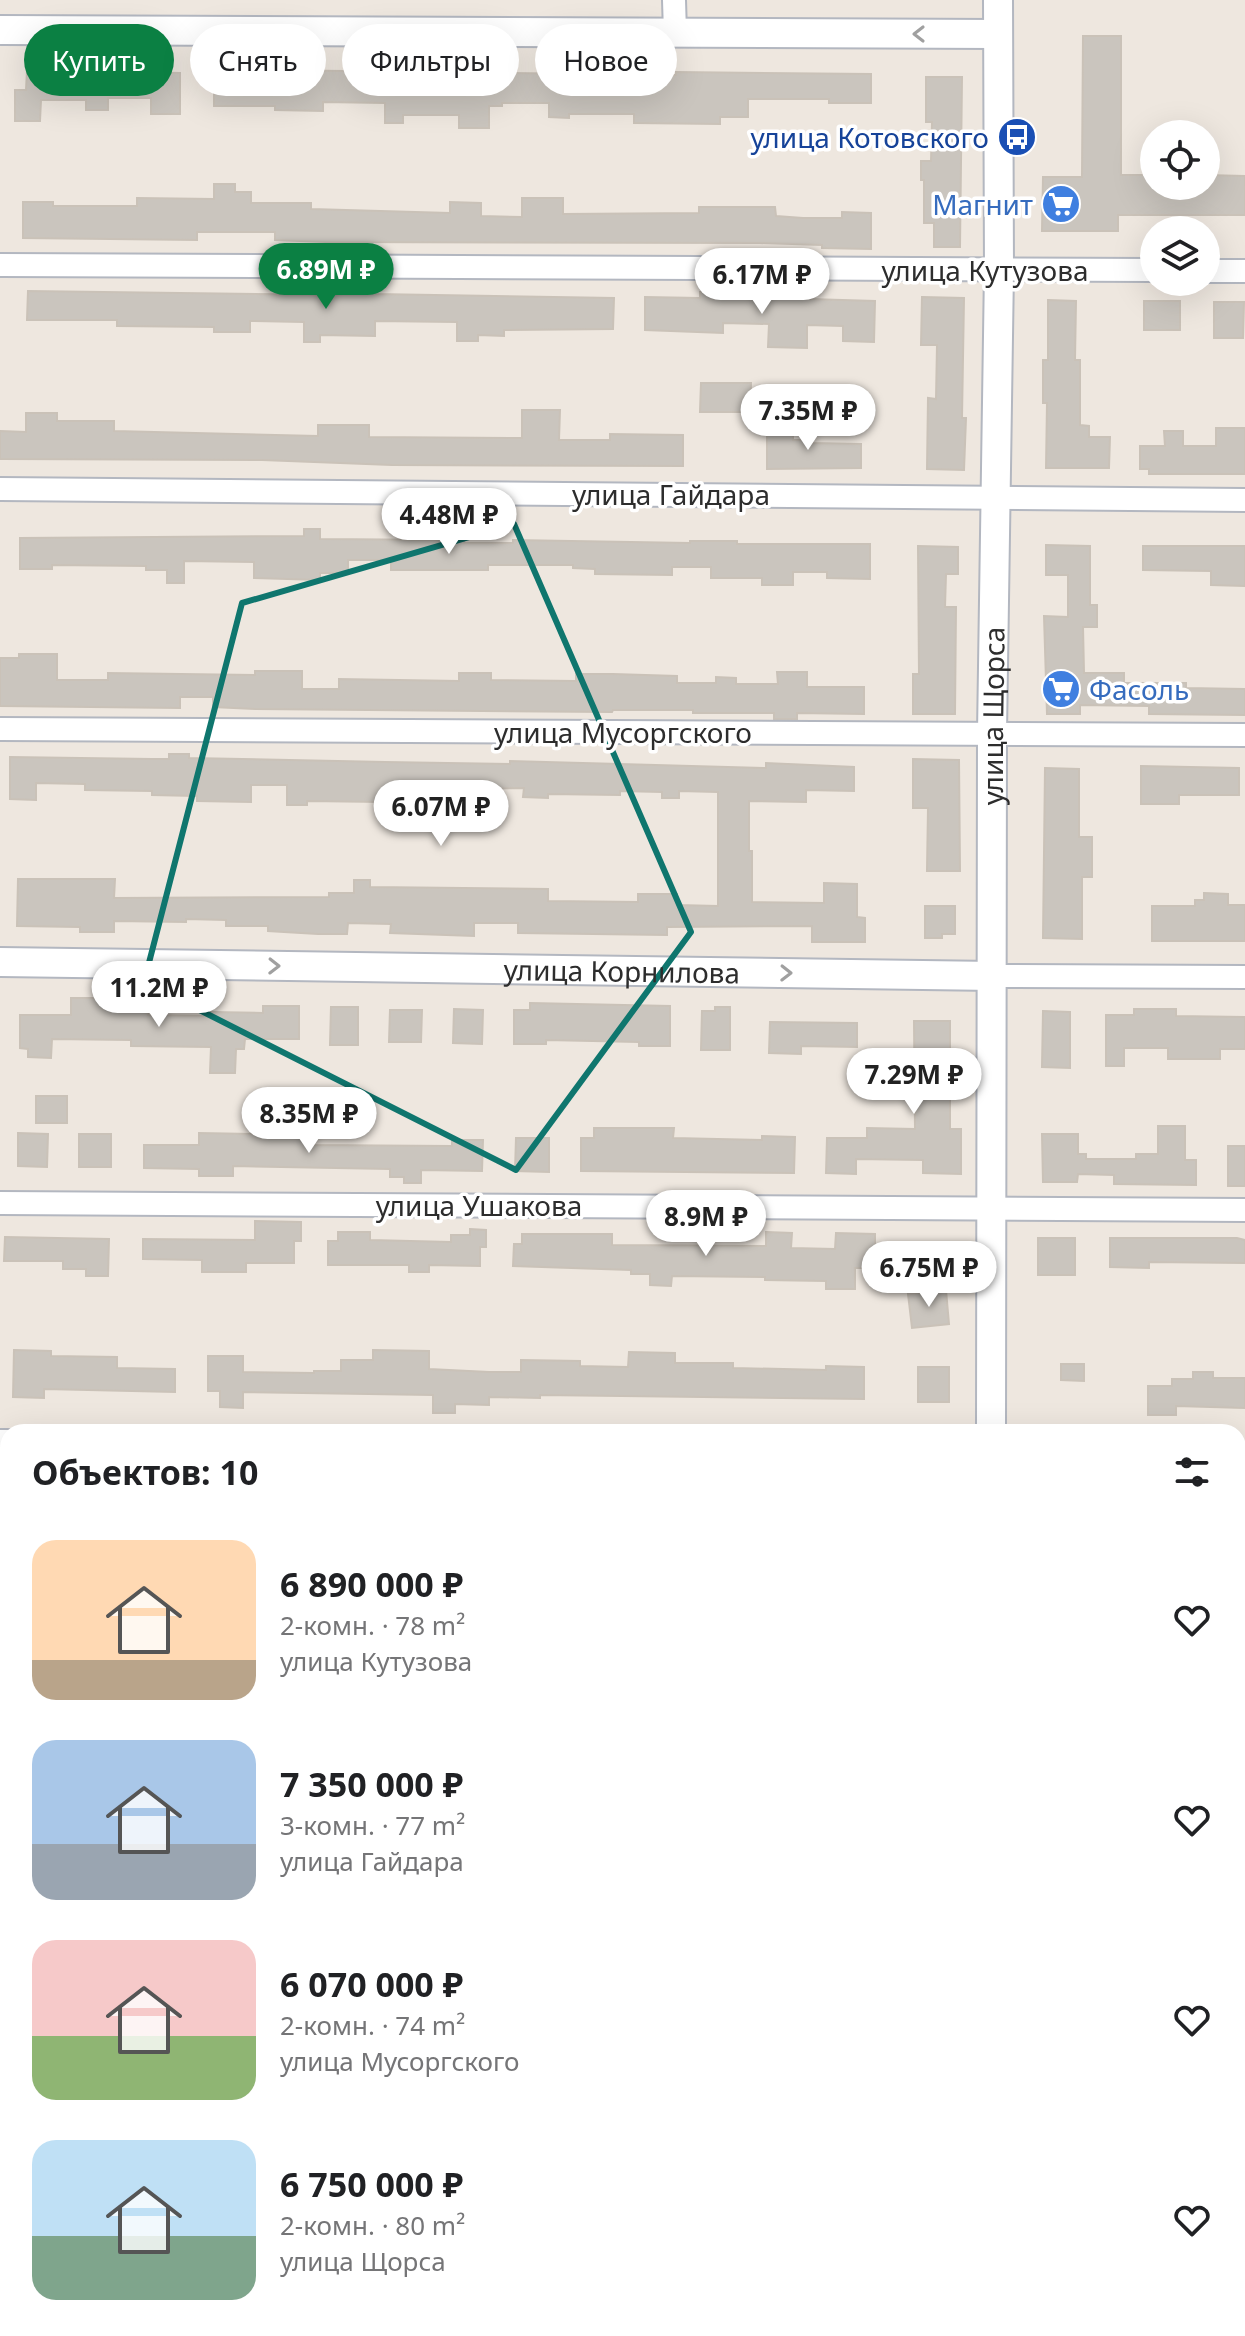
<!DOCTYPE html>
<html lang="ru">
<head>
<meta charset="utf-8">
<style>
  :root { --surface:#fff; --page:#f6f6f6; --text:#202124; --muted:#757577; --accent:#0b8043 }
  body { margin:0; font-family:"Noto Sans",sans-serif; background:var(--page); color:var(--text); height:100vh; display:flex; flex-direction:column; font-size:30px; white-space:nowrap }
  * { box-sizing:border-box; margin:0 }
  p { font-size:26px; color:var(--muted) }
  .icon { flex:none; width:44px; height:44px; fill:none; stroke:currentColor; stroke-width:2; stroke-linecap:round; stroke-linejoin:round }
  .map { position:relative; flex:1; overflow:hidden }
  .drawer { position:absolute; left:0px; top:1424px; width:1246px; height:912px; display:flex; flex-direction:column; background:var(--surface); border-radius:24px 24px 0 0; box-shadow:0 8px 32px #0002 }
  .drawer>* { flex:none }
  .banner { position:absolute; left:24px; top:24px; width:800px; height:72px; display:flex; gap:16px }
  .controls { position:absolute; left:1140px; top:120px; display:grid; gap:16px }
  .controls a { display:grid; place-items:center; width:80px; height:80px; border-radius:50%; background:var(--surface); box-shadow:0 8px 32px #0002; font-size:40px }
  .price { position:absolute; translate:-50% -68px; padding:0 18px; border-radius:28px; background:#fff; color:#222; font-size:26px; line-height:52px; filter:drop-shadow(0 2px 4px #0008) }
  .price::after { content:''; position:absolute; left:50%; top:48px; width:24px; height:18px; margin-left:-12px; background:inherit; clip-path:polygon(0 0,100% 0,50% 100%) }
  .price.selected { background:var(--accent); color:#fff }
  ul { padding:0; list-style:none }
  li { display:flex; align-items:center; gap:24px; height:200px; padding:0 32px }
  li span { display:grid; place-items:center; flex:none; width:224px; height:160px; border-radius:24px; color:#555 }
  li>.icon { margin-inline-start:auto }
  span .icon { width:96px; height:96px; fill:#fffc; stroke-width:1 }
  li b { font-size:34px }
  h2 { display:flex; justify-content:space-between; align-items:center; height:96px; padding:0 32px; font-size:34px }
  .chip { padding:0 28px; border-radius:36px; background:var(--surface); box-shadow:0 8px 32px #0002; font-size:28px; line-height:72px }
  .chip.selected { background:var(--accent); color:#fff }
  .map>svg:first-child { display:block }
  .education { fill:#f0e2cf }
  .green { fill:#bbe69b }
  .building { fill:#cac5be; stroke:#cac2b8; stroke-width:2 }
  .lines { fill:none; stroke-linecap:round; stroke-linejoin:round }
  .minor-casing { stroke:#b3b7c0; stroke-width:26 }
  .tertiary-casing { stroke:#b3b7c0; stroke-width:32 }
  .minor { stroke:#fff; stroke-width:22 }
  .tertiary { stroke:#fff; stroke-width:28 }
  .oneway { stroke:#a0a0a0 }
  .marked { fill:none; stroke:#0f766e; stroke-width:6; stroke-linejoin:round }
  .labels { text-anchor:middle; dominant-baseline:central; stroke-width:7; stroke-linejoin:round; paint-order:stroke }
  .transit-label { font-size:28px; fill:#164399; stroke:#fff; text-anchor:end }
  .shop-label { font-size:28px; fill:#366cbe; stroke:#fff; text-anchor:end }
  .street-label { font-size:28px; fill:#2d2d2d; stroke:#fff }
</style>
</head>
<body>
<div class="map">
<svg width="1245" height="2336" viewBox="0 0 1245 2336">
  <rect width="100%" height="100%" fill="#eee7df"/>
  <polygon class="education" points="1239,1714 1245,1714 1245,1993 1238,1992"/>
  <rect class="green" x="884" y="2328" width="94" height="8"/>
  <g class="building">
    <polygon points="1083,36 1121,36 1121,175 1154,175 1154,186 1206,186 1206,175 1245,176 1245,215 1118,215 1118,231 1042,231 1043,177 1082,177"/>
    <polygon points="245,64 262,65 262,70 676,75 676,72 871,74 871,103 829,103 829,99 748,99 748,117 720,117 720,124 634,123 634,114 569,114 569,118 549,117 549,103 502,103 502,106 489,106 489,128 459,128 459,115 403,115 403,123 385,123 385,103 323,102 323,111 275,110 275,106 214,106 214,69 246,69"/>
    <polygon points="27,70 180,73 180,114 151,114 151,98 108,98 108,110 86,110 86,100 41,100 40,121 15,121 15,90 26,90"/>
    <polygon points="926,77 962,77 960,247 934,247 934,223 924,223 924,180 921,180 921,161 931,161 932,122 926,122"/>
    <polygon points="214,184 235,184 235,192 251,192 251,203 311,203 311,209 450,213 450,202 481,203 481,216 522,217 522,198 563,198 563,214 699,213 699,207 775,207 776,216 803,218 842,218 842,212 871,213 871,249 822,248 822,245 760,243 326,242 275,240 275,232 197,232 197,240 23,238 23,202 53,202 53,206 137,206 137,198 214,199"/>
    <polygon points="357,286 375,287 375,294 614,298 613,329 504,330 504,336 478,335 478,341 457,341 457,322 375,321 375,336 320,335 320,342 304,342 304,322 250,321 250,332 214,332 214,327 117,326 117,320 27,320 28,291 334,295 357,294"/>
    <polygon points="775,291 775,298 875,301 874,342 843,341 843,326 807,325 807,348 768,347 769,324 723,323 723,333 645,330 645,297 700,298 700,292"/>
    <polygon points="922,297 964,298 962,418 966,418 964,470 927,469 928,398 936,399 937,345 921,345"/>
    <polygon points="1048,300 1076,301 1075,360 1080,360 1080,425 1089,426 1089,437 1110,437 1109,468 1046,468 1047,403 1043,403 1043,360 1048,360"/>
    <rect x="1144" y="301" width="36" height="29"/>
    <polygon points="1214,302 1244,302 1243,338 1214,338"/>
    <polygon points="701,383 751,383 750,412 700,412"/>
    <polygon points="522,410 560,410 559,440 610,440 610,434 683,435 683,466 392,465 262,460 0,459 0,431 26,432 26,413 57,413 57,421 114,421 114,431 318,436 318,425 369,425 369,437 522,438"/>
    <polygon points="767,425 793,425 793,440 810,440 810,443 861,444 861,468 767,469"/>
    <polygon points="1216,428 1245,428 1245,474 1149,474 1149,469 1140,469 1140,446 1165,446 1164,431 1183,431 1183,446 1216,446"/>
    <polygon points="304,529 320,529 320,539 449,540 449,538 464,538 464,543 513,543 513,540 690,543 690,541 737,541 737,544 870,544 870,579 827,578 827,572 793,572 793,585 762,585 762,578 711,578 711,567 672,567 672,575 595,574 595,569 573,568 573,565 488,565 488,570 391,570 391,560 348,560 348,573 320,573 320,580 254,578 254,562 184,561 184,583 167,583 167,570 146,570 146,566 52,565 52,569 20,569 20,538 304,536"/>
    <polygon points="1046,545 1090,546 1090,605 1097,605 1097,627 1083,627 1084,673 1124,673 1124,683 1186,683 1186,688 1245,689 1245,715 1149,714 1149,706 1080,705 1080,714 1047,714 1044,616 1068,617 1068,575 1046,575"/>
    <polygon points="918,546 958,547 958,574 946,574 945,607 956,607 955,714 913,714 913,674 919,674"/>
    <polygon points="1143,546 1245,546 1245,586 1211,585 1211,571 1143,570"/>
    <polygon points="19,654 57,654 57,680 108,680 108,673 255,675 255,671 302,671 302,689 339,689 339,679 459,681 459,673 491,673 491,680 576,681 576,674 613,674 677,676 677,683 716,683 716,677 736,678 736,684 778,684 777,672 807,672 807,687 864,687 864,714 797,713 797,719 774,719 774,713 693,713 693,710 613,710 612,712 255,709 213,707 213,697 180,697 180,708 0,706 0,658 19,658"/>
    <polygon points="169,754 189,754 189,758 385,762 510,764 510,761 766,768 766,763 854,767 854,791 806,790 806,802 749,801 749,851 752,851 752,902 824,903 824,883 857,884 857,917 865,918 865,942 812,942 812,926 667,927 667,935 518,933 518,923 474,923 474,936 390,933 391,924 348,923 347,934 318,934 268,931 268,926 226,926 226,920 186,919 186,922 114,921 114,932 80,932 80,927 17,926 18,879 115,879 114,898 329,897 329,893 354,893 354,880 370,880 370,887 548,889 548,901 638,902 638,894 677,894 677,905 718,906 718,792 679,791 679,798 662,798 662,792 620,791 620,795 548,794 548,798 523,797 524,788 432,789 432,799 401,799 401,806 384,806 384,802 307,801 307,805 287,805 287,785 251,785 251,802 197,801 197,796 152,795 152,791 85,790 85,784 36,783 36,800 10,799 10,757 152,759 169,759"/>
    <polygon points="913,759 959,760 960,871 927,871 928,808 913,808"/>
    <polygon points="1141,766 1239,768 1239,795 1179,795 1179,804 1141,804"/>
    <polygon points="1045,768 1079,769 1079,837 1092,837 1092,877 1082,877 1082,939 1043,938"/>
    <polygon points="1204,893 1228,894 1228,905 1245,905 1245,941 1152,941 1152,906 1195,906 1195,900 1204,900"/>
    <polygon points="925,906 955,906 955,934 942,934 942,938 925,938"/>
    <polygon points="71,998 115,998 115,1008 148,1008 148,1015 211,1016 211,1012 263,1013 263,1006 299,1006 299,1039 245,1039 244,1049 236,1049 235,1073 210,1073 211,1047 131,1046 131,1040 52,1039 51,1058 28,1057 28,1049 20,1048 20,1015 71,1015"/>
    <polygon points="530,1003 670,1006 670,1046 639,1046 639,1042 546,1040 546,1044 514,1044 514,1010 530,1010"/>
    <polygon points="331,1007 358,1007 358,1045 330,1045"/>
    <polygon points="715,1007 730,1007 730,1050 701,1050 702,1011 715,1011"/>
    <polygon points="454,1009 483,1010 482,1044 453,1043"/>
    <polygon points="1134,1009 1176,1009 1176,1016 1245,1017 1245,1049 1220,1049 1220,1059 1168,1059 1168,1048 1124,1048 1124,1066 1106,1066 1106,1015 1134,1015"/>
    <polygon points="390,1010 422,1010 421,1042 389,1042"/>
    <polygon points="1043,1011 1070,1012 1070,1068 1042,1067"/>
    <polygon points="914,1021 950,1021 950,1129 961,1129 961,1174 923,1173 923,1160 856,1159 856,1174 826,1173 827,1138 867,1138 867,1128 915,1129"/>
    <polygon points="770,1022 857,1023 857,1047 801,1046 801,1054 769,1053"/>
    <rect x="36" y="1096" width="31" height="27"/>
    <polygon points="253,1124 281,1124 281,1129 306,1129 306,1145 452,1146 452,1140 483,1140 482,1171 421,1170 421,1183 404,1183 404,1177 390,1177 390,1169 233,1166 233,1176 199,1176 199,1169 144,1168 144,1145 199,1145 199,1133 253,1134"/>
    <polygon points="1158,1126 1185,1126 1185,1160 1196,1160 1196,1185 1114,1184 1114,1175 1078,1174 1077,1182 1043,1182 1042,1134 1078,1134 1078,1154 1086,1154 1086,1159 1136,1159 1136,1154 1158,1154"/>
    <polygon points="594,1128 674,1128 673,1138 762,1140 762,1136 795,1137 794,1173 581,1171 581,1138 594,1138"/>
    <polygon points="18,1133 48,1134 47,1167 18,1166"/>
    <rect x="79" y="1134" width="32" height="33"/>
    <polygon points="516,1138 549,1138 549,1172 515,1171"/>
    <rect x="1228" y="1146" width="17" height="40"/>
    <polygon points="255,1221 301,1222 301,1241 294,1241 294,1263 246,1263 246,1272 202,1272 202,1260 143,1259 143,1239 255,1240"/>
    <polygon points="470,1229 486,1230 486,1247 480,1247 480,1266 429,1265 429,1272 409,1272 409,1265 328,1265 328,1241 338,1241 338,1232 370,1232 370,1240 451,1242 451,1235 470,1235"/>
    <polygon points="766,1232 792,1233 791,1248 835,1249 836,1233 875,1234 875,1250 883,1250 883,1268 855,1268 855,1289 826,1289 826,1281 765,1280 765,1277 672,1276 671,1286 650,1285 650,1274 631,1274 631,1270 513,1266 514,1244 522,1244 522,1234 612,1234 612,1245 766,1246"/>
    <polygon points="5,1237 109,1239 108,1276 86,1276 86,1269 63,1269 63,1261 4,1261"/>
    <rect x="1038" y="1238" width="37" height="37"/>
    <polygon points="1110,1238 1237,1238 1245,1240 1245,1263 1149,1262 1149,1268 1110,1267"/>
    <polygon points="946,1290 949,1324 912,1328 908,1294"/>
    <polygon points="14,1350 51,1351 51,1356 117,1357 117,1368 175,1369 175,1392 44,1389 44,1398 13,1397"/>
    <polygon points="373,1350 429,1351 429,1369 489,1372 521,1372 521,1360 580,1361 580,1366 628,1367 629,1352 675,1353 675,1363 733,1363 733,1368 826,1370 826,1366 864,1367 864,1399 540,1395 540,1398 489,1397 489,1405 455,1404 455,1413 433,1413 433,1395 243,1392 243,1408 220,1407 220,1391 208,1391 208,1356 243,1356 243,1372 314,1373 314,1371 341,1371 341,1360 373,1360"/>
    <polygon points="1061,1364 1084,1364 1084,1381 1061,1380"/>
    <rect x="918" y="1367" width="31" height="35"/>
    <polygon points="1193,1372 1213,1372 1213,1378 1245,1378 1245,1408 1176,1406 1176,1415 1148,1415 1148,1386 1172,1386 1172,1379 1193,1379"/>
  </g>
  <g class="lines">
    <defs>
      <g id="minor">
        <polyline points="674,0 675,33"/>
        <polyline points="0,265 1154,270"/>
        <polyline points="1206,271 1245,271"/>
        <polyline points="0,489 1245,500"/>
        <polyline points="0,729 1245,735"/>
        <polyline points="994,976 1245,977"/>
        <polyline points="0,1203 1245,1210"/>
        <polyline points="1238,1466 1245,1466"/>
      </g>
      <g id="tertiary">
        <polyline points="0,30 997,34"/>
        <path id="s1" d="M0 962 994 976"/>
        <path id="s2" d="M991 1432 992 733 999 270 998 0"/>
        <polyline points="0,1444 8,1444"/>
        <polyline points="979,2336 979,2328"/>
      </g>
    </defs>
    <use href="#minor" class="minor-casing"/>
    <use href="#tertiary" class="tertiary-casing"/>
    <use href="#minor" class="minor"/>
    <use href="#tertiary" class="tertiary"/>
  </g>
  <defs><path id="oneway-chevron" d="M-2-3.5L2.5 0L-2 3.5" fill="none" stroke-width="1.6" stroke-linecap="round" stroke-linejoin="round" transform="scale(2)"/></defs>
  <g class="oneway">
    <use href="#oneway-chevron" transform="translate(919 34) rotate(-180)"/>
    <use href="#oneway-chevron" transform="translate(274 966) rotate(1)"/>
    <use href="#oneway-chevron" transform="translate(786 973) rotate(1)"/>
  </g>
  <path class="marked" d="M514 524 691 932 516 1170 144 982 242 603Z"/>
  <defs>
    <symbol id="bus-disc" viewBox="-11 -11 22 22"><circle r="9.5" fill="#1a4fb4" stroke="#fff"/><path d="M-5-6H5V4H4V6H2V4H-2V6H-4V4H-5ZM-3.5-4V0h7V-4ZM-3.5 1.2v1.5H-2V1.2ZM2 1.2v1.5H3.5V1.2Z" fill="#fff"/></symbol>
    <symbol id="supermarket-disc" viewBox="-11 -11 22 22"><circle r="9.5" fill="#3f7fe0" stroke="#fff"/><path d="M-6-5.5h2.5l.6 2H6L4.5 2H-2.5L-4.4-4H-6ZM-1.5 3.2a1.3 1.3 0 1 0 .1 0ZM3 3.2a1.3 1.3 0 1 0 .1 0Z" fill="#fff"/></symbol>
  </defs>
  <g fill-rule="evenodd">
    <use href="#bus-disc" x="995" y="115" width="44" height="44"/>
    <use href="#supermarket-disc" x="1039" y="182" width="44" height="44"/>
    <use href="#supermarket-disc" x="1039" y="667" width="44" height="44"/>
  </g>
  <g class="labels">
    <g class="transit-label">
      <text x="989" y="137">улица Котовского</text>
    </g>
    <g class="shop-label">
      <text x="1033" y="204">Магнит</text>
      <text x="1089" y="689" text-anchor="start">Фасоль</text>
    </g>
    <g class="street-label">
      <text x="985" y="270">улица Кутузова</text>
      <text x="671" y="494">улица Гайдара</text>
      <text stroke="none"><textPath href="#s2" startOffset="716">улица Щорса</textPath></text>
      <text x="623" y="732">улица Мусоргского</text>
      <text stroke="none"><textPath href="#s1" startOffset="622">улица Корнилова</textPath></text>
      <text x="479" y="1205">улица Ушакова</text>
    </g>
  </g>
</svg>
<div class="controls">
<a><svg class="icon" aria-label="locate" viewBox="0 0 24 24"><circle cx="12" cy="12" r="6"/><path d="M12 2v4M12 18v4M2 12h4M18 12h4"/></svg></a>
<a><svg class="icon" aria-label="layers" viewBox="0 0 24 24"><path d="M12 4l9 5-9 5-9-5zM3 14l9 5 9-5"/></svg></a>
</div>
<b class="price selected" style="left:326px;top:311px">6.89M ₽</b>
<b class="price" style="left:762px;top:316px">6.17M ₽</b>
<b class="price" style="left:808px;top:452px">7.35M ₽</b>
<b class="price" style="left:449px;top:556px">4.48M ₽</b>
<b class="price" style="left:441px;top:848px">6.07M ₽</b>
<b class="price" style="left:159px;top:1029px">11.2M ₽</b>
<b class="price" style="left:914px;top:1116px">7.29M ₽</b>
<b class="price" style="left:309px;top:1155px">8.35M ₽</b>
<b class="price" style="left:706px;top:1258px">8.9M ₽</b>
<b class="price" style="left:929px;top:1309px">6.75M ₽</b>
<div class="banner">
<a class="chip selected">Купить</a>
<a class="chip">Снять</a>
<a class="chip">Фильтры</a>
<a class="chip">Новое</a>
</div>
<section class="drawer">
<h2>Объектов: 10<svg class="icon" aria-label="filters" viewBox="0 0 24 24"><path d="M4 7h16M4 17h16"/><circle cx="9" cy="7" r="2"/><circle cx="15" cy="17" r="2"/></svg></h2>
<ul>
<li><span style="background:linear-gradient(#ffd9b3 75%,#b9a48a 0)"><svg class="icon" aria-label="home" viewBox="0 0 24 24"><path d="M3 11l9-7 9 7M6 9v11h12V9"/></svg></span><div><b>6 890 000 ₽</b><p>2-комн. · 78 m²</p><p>улица Кутузова</p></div><svg class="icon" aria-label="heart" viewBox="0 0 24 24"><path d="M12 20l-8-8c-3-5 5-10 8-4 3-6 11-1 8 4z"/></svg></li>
<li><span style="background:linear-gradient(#a9c7e8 65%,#9aa5b1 0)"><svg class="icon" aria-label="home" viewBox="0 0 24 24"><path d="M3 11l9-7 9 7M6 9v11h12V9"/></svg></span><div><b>7 350 000 ₽</b><p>3-комн. · 77 m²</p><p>улица Гайдара</p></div><svg class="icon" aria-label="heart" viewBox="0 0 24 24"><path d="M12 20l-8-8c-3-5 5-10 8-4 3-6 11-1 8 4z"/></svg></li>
<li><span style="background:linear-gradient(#f6c9c9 60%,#8fb573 0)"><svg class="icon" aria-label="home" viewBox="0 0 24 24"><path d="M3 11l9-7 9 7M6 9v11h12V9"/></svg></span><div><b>6 070 000 ₽</b><p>2-комн. · 74 m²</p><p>улица Мусоргского</p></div><svg class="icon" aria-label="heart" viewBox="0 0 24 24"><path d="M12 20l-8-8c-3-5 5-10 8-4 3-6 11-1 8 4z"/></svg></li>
<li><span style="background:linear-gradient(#bfe0f5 60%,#7fa58c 0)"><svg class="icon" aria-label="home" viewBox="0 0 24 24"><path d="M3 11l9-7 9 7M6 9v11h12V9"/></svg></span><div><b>6 750 000 ₽</b><p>2-комн. · 80 m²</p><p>улица Щорса</p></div><svg class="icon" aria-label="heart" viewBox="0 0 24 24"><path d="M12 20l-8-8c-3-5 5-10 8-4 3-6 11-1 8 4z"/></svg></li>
</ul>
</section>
</div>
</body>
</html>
